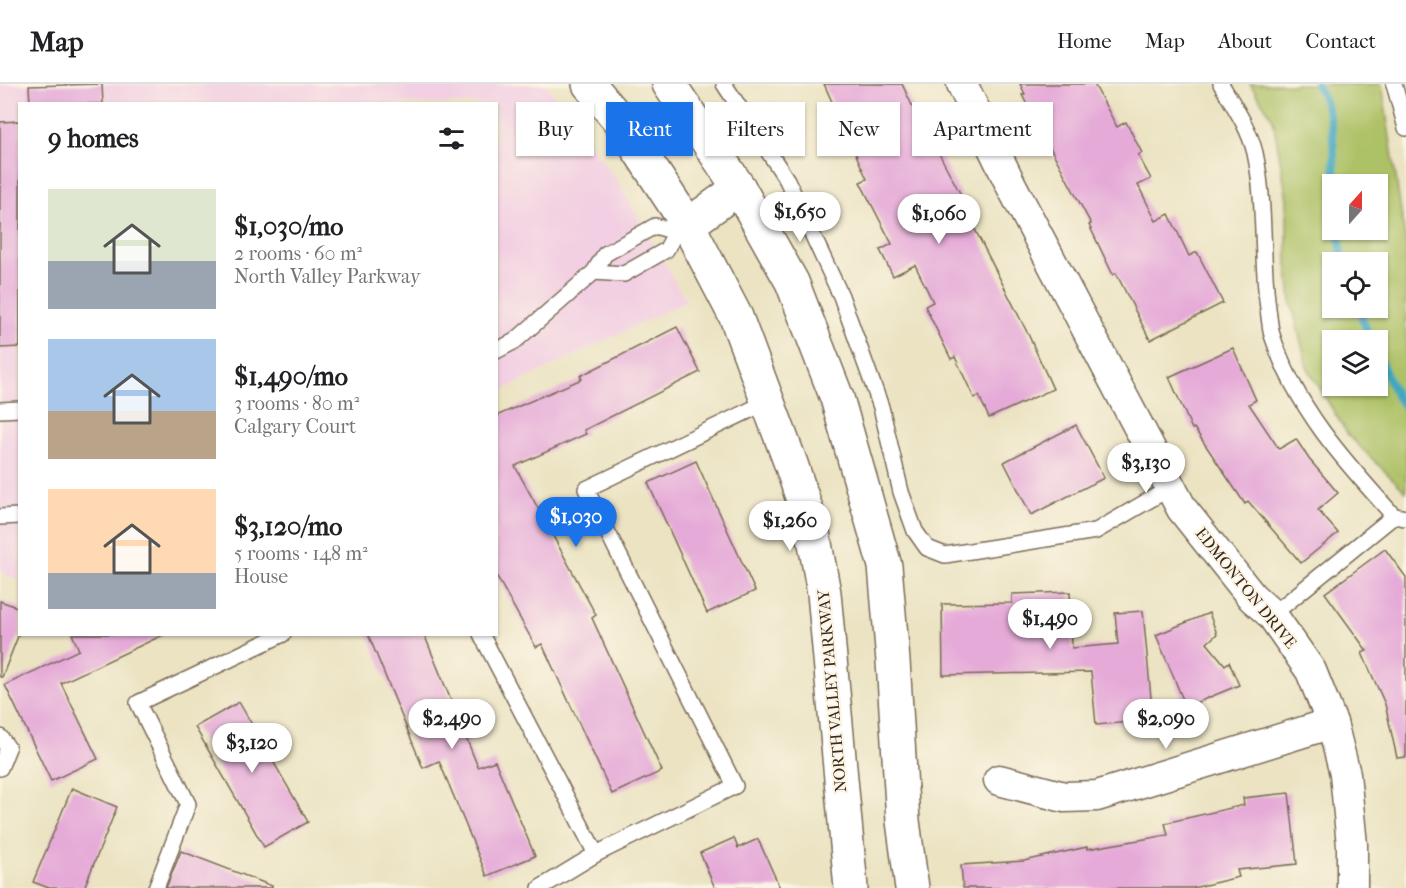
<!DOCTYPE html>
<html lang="en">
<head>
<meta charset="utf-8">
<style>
  :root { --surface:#fff; --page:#f6f6f6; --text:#202124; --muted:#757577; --line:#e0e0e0; --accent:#1a73e8 }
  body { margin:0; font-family:"IM FELL French Canon",serif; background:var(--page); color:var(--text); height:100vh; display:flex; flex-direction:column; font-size:22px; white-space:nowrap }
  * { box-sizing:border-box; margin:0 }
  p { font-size:20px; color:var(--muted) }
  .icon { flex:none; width:33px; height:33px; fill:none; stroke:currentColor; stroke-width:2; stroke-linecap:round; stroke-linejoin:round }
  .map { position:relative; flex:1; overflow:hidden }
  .panel { position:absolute; left:18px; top:18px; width:480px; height:534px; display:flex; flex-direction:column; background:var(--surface); border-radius:0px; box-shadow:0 2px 4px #0004 }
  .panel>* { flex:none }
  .guide { position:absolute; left:516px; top:18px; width:570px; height:54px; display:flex; gap:12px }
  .needle { width:39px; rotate:21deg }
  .controls { position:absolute; left:1322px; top:90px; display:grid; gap:12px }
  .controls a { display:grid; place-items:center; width:66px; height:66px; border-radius:0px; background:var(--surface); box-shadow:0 2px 4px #0004; font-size:30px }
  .price { position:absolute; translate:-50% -51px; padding:0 14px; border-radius:21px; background:#fff; color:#222; font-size:20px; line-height:39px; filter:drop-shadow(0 2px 3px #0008) }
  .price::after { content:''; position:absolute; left:50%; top:36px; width:18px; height:14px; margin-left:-9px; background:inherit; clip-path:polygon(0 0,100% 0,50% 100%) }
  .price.on { background:var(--accent); color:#fff }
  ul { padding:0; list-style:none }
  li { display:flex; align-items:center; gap:18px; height:150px; padding:0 30px }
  li span { display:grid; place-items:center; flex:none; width:168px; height:120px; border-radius:0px; color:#555 }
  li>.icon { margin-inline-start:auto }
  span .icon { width:72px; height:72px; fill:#fffc; stroke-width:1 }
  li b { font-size:26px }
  h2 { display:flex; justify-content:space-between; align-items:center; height:72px; padding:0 30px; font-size:26px }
  .chip { padding:0 21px; border-radius:0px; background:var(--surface); box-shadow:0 2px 4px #0004; font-size:21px; line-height:54px }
  .chip.on { background:var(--accent); color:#fff }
  header { display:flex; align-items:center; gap:36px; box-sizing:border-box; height:84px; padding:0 30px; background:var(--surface); border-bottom:2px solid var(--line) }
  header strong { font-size:28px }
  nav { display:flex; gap:33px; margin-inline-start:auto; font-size:21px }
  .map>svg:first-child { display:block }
  .built { fill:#f2cfe2 }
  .green { fill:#adc166; stroke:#747642; stroke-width:1.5; fill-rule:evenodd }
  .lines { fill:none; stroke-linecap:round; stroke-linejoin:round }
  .stream { stroke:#3fa8bf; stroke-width:8 }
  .building { fill:#e5aad8 }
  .lane-casing { stroke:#796b57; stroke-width:18 }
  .street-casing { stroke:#796b57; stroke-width:33 }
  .secondary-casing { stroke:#796b57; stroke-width:36 }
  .lane { stroke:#fff; stroke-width:15 }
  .street { stroke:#fff; stroke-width:30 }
  .secondary { stroke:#fff; stroke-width:33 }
  .labels { text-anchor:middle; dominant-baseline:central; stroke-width:4.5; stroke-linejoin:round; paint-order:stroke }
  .street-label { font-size:16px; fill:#3b2a1e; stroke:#fcf5e5 }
</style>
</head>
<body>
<header>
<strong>Map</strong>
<nav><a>Home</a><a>Map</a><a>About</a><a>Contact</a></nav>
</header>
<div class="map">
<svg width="1406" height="804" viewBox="0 0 1406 804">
  <rect width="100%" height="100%" fill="#fcf5e5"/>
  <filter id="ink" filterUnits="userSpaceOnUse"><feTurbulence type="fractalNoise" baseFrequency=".0167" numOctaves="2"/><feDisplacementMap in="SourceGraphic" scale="12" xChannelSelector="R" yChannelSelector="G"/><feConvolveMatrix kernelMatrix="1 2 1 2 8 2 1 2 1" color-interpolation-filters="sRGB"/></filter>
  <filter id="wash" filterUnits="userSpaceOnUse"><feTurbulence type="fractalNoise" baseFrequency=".008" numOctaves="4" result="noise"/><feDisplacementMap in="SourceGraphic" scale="24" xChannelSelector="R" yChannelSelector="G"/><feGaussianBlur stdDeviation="1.35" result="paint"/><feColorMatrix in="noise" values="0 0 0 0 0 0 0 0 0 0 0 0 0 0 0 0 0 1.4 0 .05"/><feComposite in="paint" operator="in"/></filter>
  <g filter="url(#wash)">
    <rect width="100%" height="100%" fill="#ebe3c2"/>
    <polygon class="built" points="0,0 546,0 616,95 686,217 497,309 496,20 20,20 19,496 0,488"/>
    <path class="green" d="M1250 0H1382L1406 161V408L1348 351 1307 283 1291 217 1287 179V115L1273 35ZM1332 100H1377V146H1332ZM1332 178H1377V224H1332ZM1332 256H1377V302H1332Z"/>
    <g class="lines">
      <g class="stream">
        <path d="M1316 0C1335 30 1334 66 1335 100"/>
        <polyline points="1339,146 1342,178"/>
        <polyline points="1358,224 1371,256"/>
        <polyline points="1377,269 1396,312 1406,324"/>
      </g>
    </g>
    <g id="blocks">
      <g class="building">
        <polygon points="102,0 103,20 30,20 29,2"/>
        <polygon points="824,0 902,0 931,62 934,60 961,111 958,112 1029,252 1053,305 989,334 979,312 974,314 955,273 951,275 925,222 933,218 915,181 893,192 880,166 892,160 860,98 867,95"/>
        <polygon points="1020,0 1094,0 1117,43 1126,38 1142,69 1138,71 1151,95 1138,101 1156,137 1169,130 1189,172 1197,168 1223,219 1150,256 1116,189 1113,191 1089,141 1091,140 1022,11 1025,10"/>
        <polygon points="20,37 20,263 0,264 0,38"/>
        <polygon points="677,243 700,288 584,346 586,350 515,382 596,531 592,534 662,687 612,710 542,560 536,563 496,491 496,332 582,295 580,292"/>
        <polygon points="1233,264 1256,316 1249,320 1279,365 1296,355 1309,375 1338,409 1318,426 1338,449 1301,479 1248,417 1245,420 1194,344 1192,345 1169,293"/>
        <polygon points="1076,341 1104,394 1031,431 1004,378"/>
        <polygon points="696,377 755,507 707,529 648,399"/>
        <polygon points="1385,465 1406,493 1406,673 1397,674 1385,620 1362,569 1367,567 1325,509"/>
        <polygon points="1070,508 1072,564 1118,560 1115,529 1143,527 1153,636 1096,641 1091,588 943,591 942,520 1012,519 1012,510"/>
        <polygon points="0,517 20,524 20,547 2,593 0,593"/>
        <polygon points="1209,529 1217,550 1207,559 1225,581 1229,578 1239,601 1186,623 1156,551"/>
        <polygon points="72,550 165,550 61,599 98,675 51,697 5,601 79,566"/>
        <polygon points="368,550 424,550 478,683 495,677 535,772 487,792 439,677 423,684"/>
        <polygon points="239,618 308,738 264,763 195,643"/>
        <polygon points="72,704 117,723 84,804 49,804 33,798"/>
        <polygon points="1289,709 1297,780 1237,786 1239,793 1193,804 963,804 961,781 1024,777 1087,763 1087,765 1168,751 1165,739 1244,721 1243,714"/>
        <polygon points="734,754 738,764 758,755 780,804 715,804 700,769"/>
        <polygon points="181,767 272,802 272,804 166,804"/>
      </g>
    </g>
  </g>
  <g filter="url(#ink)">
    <use href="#blocks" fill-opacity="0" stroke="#796b57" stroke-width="1.5"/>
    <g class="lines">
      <defs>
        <g id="lane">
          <polyline points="724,0 787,96 841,212 881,323 901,408 915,447 927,464 945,471 1096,447 1170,404"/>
          <path d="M1221 0C1234 22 1249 44 1255 69 1266 120 1261 173 1268 224 1269 233 1270 243 1272 251 1295 323 1344 377 1394 432"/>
          <polyline points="1394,0 1406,44"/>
          <polyline points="594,188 624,190 666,166 676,148 683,144"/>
          <polyline points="496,267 515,257 594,188 605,170 655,142 676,148"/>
          <polyline points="0,326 20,325"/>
          <polyline points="0,433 20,432"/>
          <polyline points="1272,531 1394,432 1406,434"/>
          <polyline points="481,550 596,770"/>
          <polyline points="0,653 8,664 0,684"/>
          <polyline points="156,804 188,720 138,619 283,550"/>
          <polyline points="540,804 596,770 735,702 586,405 769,317"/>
        </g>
        <g id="street">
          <polyline points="962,0 1012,103 1182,425 1252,513 1272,531 1311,587 1332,639 1345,690 1352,761 1352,804"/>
          <polyline points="999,696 1064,713 1097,712 1332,639"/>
        </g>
        <g id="secondary">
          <polyline points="589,0 619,36 688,141 736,233 791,380 812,443 824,509 851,804"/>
          <polyline points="669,0 739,104 792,198 837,314 885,482 893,577 903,737 912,804"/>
          <polyline points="688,141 739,104"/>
        </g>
      </defs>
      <use href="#lane" class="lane-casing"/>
      <use href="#street" class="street-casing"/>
      <use href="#secondary" class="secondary-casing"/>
      <use href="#lane" class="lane"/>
      <use href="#street" class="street"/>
      <use href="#secondary" class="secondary"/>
    </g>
  </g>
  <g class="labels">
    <g class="street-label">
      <text transform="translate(1246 504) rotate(51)">EDMONTON DRIVE</text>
      <text transform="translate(832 607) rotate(-95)">NORTH VALLEY PARKWAY</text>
    </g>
  </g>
</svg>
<div class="controls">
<a><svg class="needle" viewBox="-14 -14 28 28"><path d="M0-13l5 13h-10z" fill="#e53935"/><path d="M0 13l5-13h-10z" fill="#757577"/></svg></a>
<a><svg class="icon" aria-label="locate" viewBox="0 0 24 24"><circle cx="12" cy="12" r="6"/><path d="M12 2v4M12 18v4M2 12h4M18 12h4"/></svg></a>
<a><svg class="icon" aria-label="layers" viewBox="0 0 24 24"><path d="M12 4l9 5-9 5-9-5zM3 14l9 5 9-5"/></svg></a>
</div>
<b class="price" style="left:800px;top:159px">$1,650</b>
<b class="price" style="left:939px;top:161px">$1,060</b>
<b class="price" style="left:1146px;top:410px">$3,130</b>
<b class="price on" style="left:576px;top:464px">$1,030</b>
<b class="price" style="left:790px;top:468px">$1,260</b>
<b class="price" style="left:1050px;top:566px">$1,490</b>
<b class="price" style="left:452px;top:666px">$2,490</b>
<b class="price" style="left:1166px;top:666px">$2,090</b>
<b class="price" style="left:252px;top:690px">$3,120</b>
<div class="guide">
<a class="chip">Buy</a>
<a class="chip on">Rent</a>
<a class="chip">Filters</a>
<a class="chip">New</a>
<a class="chip">Apartment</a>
</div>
<section class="panel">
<h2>9 homes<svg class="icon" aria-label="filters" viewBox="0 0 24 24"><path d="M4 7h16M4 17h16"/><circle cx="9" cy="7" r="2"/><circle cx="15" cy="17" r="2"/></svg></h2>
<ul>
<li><span style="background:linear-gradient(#dfe7d0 60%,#9aa5b1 0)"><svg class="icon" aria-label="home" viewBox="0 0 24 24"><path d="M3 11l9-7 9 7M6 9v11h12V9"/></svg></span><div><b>$1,030/mo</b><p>2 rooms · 60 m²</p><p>North Valley Parkway</p></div></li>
<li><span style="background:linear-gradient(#a9c7e8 60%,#b9a48a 0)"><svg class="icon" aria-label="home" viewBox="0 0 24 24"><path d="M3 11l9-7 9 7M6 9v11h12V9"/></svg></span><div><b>$1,490/mo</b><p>3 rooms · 80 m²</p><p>Calgary Court</p></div></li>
<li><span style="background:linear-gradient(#ffd9b3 70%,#9aa5b1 0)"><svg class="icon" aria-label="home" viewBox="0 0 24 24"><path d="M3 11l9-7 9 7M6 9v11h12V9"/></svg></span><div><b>$3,120/mo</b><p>5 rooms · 148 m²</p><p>House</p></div></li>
</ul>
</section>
</div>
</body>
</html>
